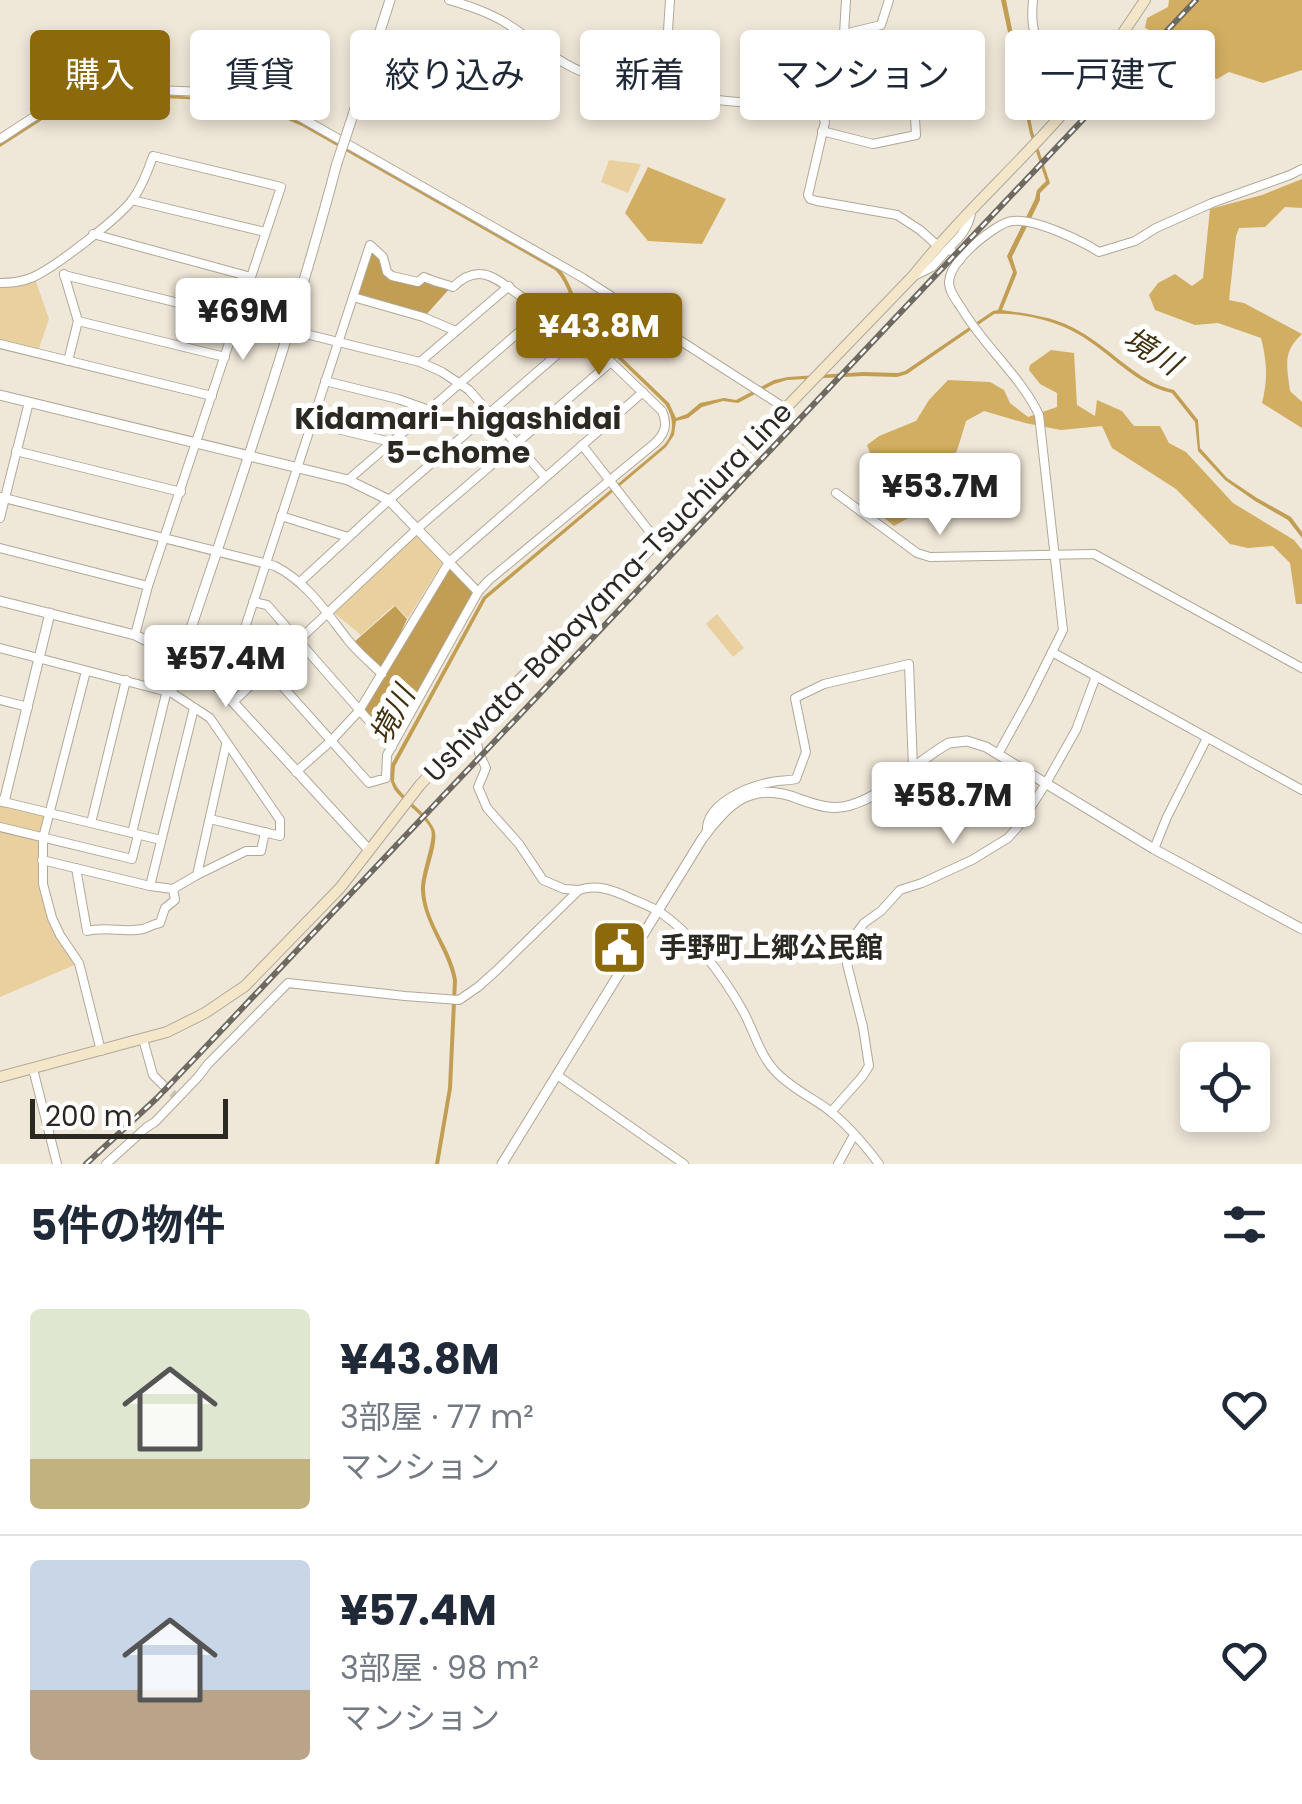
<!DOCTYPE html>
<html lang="ja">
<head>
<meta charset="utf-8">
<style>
  :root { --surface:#fff; --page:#f6f6f7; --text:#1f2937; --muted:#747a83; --line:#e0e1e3; --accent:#8c690a }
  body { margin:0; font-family:Poppins,"Noto Sans JP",sans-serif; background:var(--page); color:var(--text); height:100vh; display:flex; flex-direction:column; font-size:38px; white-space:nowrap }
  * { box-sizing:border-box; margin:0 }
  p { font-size:32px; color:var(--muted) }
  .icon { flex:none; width:55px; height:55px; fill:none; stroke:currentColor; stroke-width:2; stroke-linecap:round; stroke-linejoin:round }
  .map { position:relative; height:1164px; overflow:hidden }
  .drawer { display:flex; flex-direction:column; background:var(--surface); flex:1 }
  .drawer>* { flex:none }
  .guide { position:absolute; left:30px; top:30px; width:1242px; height:90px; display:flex; gap:20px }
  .buttons { position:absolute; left:1180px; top:1042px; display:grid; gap:20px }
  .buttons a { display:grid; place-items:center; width:90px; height:90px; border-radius:10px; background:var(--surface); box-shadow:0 5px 15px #0003; font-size:50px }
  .scale { position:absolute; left:30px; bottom:25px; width:198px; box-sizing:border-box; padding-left:10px; border:5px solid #2c2923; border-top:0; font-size:28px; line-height:35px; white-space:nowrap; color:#2c2923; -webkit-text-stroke:8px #fff; paint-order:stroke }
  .price { position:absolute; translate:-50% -85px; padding:0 22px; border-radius:10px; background:#fff; color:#222; font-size:32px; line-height:65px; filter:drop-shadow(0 2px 5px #0008) }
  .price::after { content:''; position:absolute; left:50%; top:60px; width:30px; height:22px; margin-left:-15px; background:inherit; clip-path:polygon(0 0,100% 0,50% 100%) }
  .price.current { background:var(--accent); color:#fff }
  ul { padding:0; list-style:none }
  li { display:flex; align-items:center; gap:30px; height:250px; padding:0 30px }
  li+li { border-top:2px solid var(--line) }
  li span { display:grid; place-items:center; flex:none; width:280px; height:200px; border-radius:10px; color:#555 }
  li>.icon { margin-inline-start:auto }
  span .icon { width:120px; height:120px; fill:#fffc; stroke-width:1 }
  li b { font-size:42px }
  h2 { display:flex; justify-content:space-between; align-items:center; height:120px; padding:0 30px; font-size:42px }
  .tag { padding:0 35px; border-radius:10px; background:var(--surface); box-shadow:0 5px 15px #0003; font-size:35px; line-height:90px }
  .tag.current { background:var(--accent); color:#fff }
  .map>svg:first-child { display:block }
  .green { fill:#ead09e }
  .forest { fill:#d2ae63 }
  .water { fill:#c19e53 }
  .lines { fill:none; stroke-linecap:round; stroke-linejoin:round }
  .minor-tunnel { stroke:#c8c1b4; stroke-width:8; stroke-dasharray:8 4; stroke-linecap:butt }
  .minor-casing { stroke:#b0a899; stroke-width:10 }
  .tertiary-casing { stroke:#b0a899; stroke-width:11 }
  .secondary-casing { stroke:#b0a899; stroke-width:12 }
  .minor { stroke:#fff; stroke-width:8 }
  .tertiary { stroke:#fff; stroke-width:9 }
  .secondary { stroke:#f3e6c9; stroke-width:10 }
  .rail-casing { stroke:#6f6a61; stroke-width:6 }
  .rail { stroke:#fff; stroke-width:2.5; stroke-dasharray:8; stroke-linecap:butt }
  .tertiary-bridge-casing { stroke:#b0a899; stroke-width:11; stroke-linecap:butt }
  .tertiary-bridge { stroke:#fff; stroke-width:9 }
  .labels { text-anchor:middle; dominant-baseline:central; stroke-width:10; stroke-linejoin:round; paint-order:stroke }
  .street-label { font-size:28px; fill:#2c2923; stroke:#fff }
  .poi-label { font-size:28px; font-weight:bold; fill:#2c2923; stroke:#fff; text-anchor:start }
  .water-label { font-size:30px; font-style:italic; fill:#40310f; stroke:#fff }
  .neighbourhood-label { font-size:30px; font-weight:bold; fill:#2c2923; stroke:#fff }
</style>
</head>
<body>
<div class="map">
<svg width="1302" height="1164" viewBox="0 0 1302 1164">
  <rect width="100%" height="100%" fill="#efe7d8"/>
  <g class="green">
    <polygon points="609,160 641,164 628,193 601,182"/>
    <polygon points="34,276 49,319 37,354 0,344 0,283"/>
    <polygon points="417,534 443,562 408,618 394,605 361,635 333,612"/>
    <polygon points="717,614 744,648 733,657 706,624"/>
    <polygon points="0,801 50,813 42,860 52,918 79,963 0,997"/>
  </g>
  <g class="forest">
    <polygon points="1169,0 1302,0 1302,70 1263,83 1229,72 1217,79 1207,75 1212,45 1191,38 1180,45 1145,28 1147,18 1168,7"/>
    <polygon points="648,167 726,199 702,244 648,241 625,213"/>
    <path d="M1302 179V208L1285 207 1265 227 1239 228 1236 236 1229 300 1244 303 1302 334C1282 352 1287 366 1290 391L1302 402V428L1262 403C1268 380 1267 361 1261 338L1218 323 1195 325 1155 310 1149 295 1158 283 1175 274 1192 286 1203 278 1210 209 1262 195Z"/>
    <polygon points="1051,350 1074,353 1077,405 1095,416 1097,400 1122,411 1134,426 1160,426 1169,443 1186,452 1233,503 1294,540 1302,550 1302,604 1296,604 1290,563 1273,546 1248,548 1230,544 1176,489 1112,448 1102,426 1061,430 1025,423 984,411 966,421 957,451 917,487 916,514 894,526 881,515 886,496 867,445 879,436 916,421 929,400 948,380 990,382 1004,390 1010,403 1028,417 1057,407 1057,393 1040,384 1029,370 1030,365"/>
  </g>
  <g class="water">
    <path d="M1001 0H1006L1033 132 1050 183 1040 193V200L1012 257 1017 273 1002 310C1028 314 1056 317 1079 331 1112 349 1137 382 1174 390L1198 420 1200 448 1227 478 1257 498 1291 517 1302 532V538L1288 520 1255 501 1225 480 1198 451 1195 422 1172 393C1135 385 1110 352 1078 334 1056 321 1020 312 994 314L907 374 897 377 863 376 787 380 774 384 738 403 723 401 702 407 688 418 676 421 674 435 666 447 486 599 395 766 394 781 397 787C407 801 427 813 434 829 440 841 425 872 425 890 426 923 452 948 457 980L452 1088 439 1164H435L448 1088 453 980C447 949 423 923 421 891 420 875 435 838 431 830 426 817 403 802 394 789L391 782V765L483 597 664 445C675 432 674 418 665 404L585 327C571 309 571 286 555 270L302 126 258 107 224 101 105 95 84 97 64 106 0 147V143C35 121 64 97 105 91L241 100 259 104 291 116 558 267C575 287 574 304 588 325L669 403 676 418 687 414 700 403 724 398 736 400 774 380 788 377 863 372 898 373 905 371 993 311 998 310 1013 272 1007 256 1035 199 1037 190 1046 181 1030 134Z"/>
    <polygon points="371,247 381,258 391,278 424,279 451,287 425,316 355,296"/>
    <polygon points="449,564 475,592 392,745 361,710"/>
    <polygon points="395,606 407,619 382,673 353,643"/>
  </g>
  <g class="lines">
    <polyline class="minor-tunnel" points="163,1085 174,1095"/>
    <defs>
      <g id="minor">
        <path d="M449 0C469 6 488 12 506 23 533 40 556 62 585 73 653 99 743 102 815 108L821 112"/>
        <polyline points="846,0 844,34 840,40 831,88 821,112 825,122 808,195 810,199 817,201 897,215 920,230 938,246"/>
        <path d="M1033 0C1031 20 1031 42 1052 53 1059 57 1062 54 1067 60 1073 68 1076 83 1079 93"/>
        <polyline points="844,34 881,25 889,0"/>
        <polyline points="664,91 670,0"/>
        <polyline points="822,131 873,144 916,135 915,118"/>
        <path d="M0 139C31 119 64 94 101 89 146 91 206 89 249 98 267 101 283 110 300 117L583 278 785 408"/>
        <polyline points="132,200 265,232"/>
        <polyline points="93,234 251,277"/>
        <path d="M370 245 383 257 387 272 392 276 418 282 424 277C434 282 443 283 453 287 481 260 498 281 522 297 552 317 558 299 574 340L611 362 662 411C668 424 665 434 655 443L489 580 478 592 387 755 386 778 369 783 241 640Z"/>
        <path d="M960 260 949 248C960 237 968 229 971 213"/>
        <polyline points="64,274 78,321 68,361"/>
        <polyline points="64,275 420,362 442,372 469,390 545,477"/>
        <polyline points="914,276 932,267 949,248"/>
        <path d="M0 283C11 283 21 282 31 278 53 269 119 218 133 199 142 186 148 171 153 156L281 187 148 586 135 635"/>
        <polyline points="353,297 423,317 456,331"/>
        <polyline points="78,321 225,357"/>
        <polyline points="0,344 212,396"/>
        <polyline points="420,362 509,286"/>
        <polyline points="325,381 398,399 429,410"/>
        <polyline points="312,423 391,442"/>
        <polyline points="582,445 657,541"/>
        <polyline points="16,451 181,492"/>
        <polyline points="348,480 548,307"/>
        <polyline points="836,493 917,553 930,557 1094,554 1302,668"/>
        <path d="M0 497 275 566C308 583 326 612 348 640 358 653 371 663 382 674"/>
        <polyline points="281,516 348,537"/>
        <polyline points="0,518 29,402"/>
        <polyline points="0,548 148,586"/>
        <polyline points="449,562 478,592"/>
        <polyline points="300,582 389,500 574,340"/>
        <polyline points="253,602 267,605 392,747"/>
        <polyline points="0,648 172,693 210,718 280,820 280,836 210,819"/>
        <polyline points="1052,652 1302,790"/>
        <polyline points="86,671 43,838 43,884 52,918 60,935 79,963 101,1051"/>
        <polyline points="172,693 181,658"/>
        <polyline points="0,700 28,707"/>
        <polyline points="233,702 418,528 611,362"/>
        <polyline points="474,728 479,753 486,768 478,787 487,808 519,844 543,880 564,889 579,890"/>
        <path d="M998 754 1028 700 1063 630 1039 415C1022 378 984 346 962 309 957 301 949 292 949 282 950 263 978 240 993 230 999 226 1006 221 1013 221 1034 218 1082 241 1099 252L1135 241 1156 228 1212 203 1290 175 1302 169"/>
        <polyline points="296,772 331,741 359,711 449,562 643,392"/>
        <polyline points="4,802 161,840"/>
        <polyline points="91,823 126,680"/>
        <polyline points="0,827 132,859 138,835"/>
        <polyline points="132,833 167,690"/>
        <path d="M707 833C704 804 748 786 772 782 780 780 788 781 796 779L806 752 795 698 824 684 909 664 913 768"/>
        <polyline points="1154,849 1167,817 1207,738"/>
        <polyline points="42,860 150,886 173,889 197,875 226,745"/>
        <path d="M76 868 87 931C106 926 124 933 143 929 149 927 154 924 160 923L165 908 175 900 173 889"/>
        <polyline points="197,875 246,851 261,851 265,832"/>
        <polyline points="150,886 194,708"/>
        <polyline points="143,1039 153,1075 163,1085"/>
        <polyline points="33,1069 57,1164"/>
        <polyline points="557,1075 684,1164"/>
        <polyline points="831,1112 862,1077 869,1066 863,1027 847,964 850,942 864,923 881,911 900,890 922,883 972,860 1008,838 1017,828 1045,785 1076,730 1096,676"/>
        <path d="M106 1164 147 1127 155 1122 198 1077 208 1064 288 983 405 996 459 1000 478 987 497 970 579 890C597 884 613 890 630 898 639 902 650 906 658 911 691 932 724 977 743 1011 754 1031 760 1056 776 1072 790 1087 809 1096 826 1108 846 1123 864 1144 879 1164"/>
        <polyline points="838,1164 854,1135"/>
      </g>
      <g id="tertiary">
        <polyline points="353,115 390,0"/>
        <polyline points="0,395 348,480 389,500 449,562"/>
        <polyline points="0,601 135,635 181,658 202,672 233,702 369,850"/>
        <path d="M181 658C236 494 293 330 337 163"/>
        <polyline points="0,801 4,802 50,613"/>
        <path d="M502 1164 702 839C729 803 751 780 799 799 816 805 833 811 851 805 888 794 916 761 949 743L967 741 986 747 1154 849 1302 929"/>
      </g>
      <path id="secondary" d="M0 1077 167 1032 205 1013 245 986 340 888 420 785 512 687 599 602 913 276C959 218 1015 168 1064 112 1093 77 1120 38 1145 0"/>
    </defs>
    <use href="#minor" class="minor-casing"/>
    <use href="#tertiary" class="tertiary-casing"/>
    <use href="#secondary" class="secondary-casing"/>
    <use href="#minor" class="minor"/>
    <use href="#tertiary" class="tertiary"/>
    <use href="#secondary" class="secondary"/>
    <defs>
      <polyline id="rail" points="86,1164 157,1098 198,1055 1196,0"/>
    </defs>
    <use href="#rail" class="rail-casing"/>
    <use href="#rail" class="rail"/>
    <defs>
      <polyline id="tertiary-bridge" points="337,163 353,115"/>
    </defs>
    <use href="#tertiary-bridge" class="tertiary-bridge-casing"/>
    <use href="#tertiary-bridge" class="tertiary-bridge"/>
  </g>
  <defs>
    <symbol id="civic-square" viewBox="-11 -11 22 22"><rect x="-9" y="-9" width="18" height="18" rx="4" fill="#8c690a" stroke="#fff"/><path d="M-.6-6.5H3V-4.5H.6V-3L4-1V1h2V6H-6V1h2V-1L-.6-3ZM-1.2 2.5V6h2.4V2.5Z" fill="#fff"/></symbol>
  </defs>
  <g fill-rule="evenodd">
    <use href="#civic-square" x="588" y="916" width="63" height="63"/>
  </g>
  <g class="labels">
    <g class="street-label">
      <text transform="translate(608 592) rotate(-46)">Ushiwata-Babayama-Tsuchiura Line</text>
    </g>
    <g class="poi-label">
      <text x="659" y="947">手野町上郷公民館</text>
    </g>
    <g class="water-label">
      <text transform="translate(1152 351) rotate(32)">境川</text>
      <text transform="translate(392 715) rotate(-62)">境川</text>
    </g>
    <g class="neighbourhood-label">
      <text x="458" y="418">Kidamari-higashidai<tspan x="458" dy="34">5-chome</tspan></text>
    </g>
  </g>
</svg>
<div class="buttons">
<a><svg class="icon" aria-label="locate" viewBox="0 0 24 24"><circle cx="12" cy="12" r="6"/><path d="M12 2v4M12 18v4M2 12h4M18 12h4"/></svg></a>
</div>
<div class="scale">200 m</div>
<b class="price" style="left:243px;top:363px">¥69M</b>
<b class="price current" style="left:599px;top:378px">¥43.8M</b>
<b class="price" style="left:940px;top:538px">¥53.7M</b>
<b class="price" style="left:226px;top:710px">¥57.4M</b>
<b class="price" style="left:953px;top:847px">¥58.7M</b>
<div class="guide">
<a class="tag current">購入</a>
<a class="tag">賃貸</a>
<a class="tag">絞り込み</a>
<a class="tag">新着</a>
<a class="tag">マンション</a>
<a class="tag">一戸建て</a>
</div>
</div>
<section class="drawer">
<h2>5件の物件<svg class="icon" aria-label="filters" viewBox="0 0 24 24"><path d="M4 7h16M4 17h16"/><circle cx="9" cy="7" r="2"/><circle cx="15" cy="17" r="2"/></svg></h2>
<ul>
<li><span style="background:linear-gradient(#dfe7d0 75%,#c2b280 0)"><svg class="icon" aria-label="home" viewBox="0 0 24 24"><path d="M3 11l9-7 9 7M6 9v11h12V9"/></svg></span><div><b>¥43.8M</b><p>3部屋 · 77 m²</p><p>マンション</p></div><svg class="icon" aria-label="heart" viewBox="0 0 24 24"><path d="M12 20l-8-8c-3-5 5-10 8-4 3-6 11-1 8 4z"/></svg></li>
<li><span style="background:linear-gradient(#c9d6e8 65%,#b9a48a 0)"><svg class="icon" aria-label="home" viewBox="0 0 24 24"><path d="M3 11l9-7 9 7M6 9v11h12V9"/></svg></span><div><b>¥57.4M</b><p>3部屋 · 98 m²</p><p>マンション</p></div><svg class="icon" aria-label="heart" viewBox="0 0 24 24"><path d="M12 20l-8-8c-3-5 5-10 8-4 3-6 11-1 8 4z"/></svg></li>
</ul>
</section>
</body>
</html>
